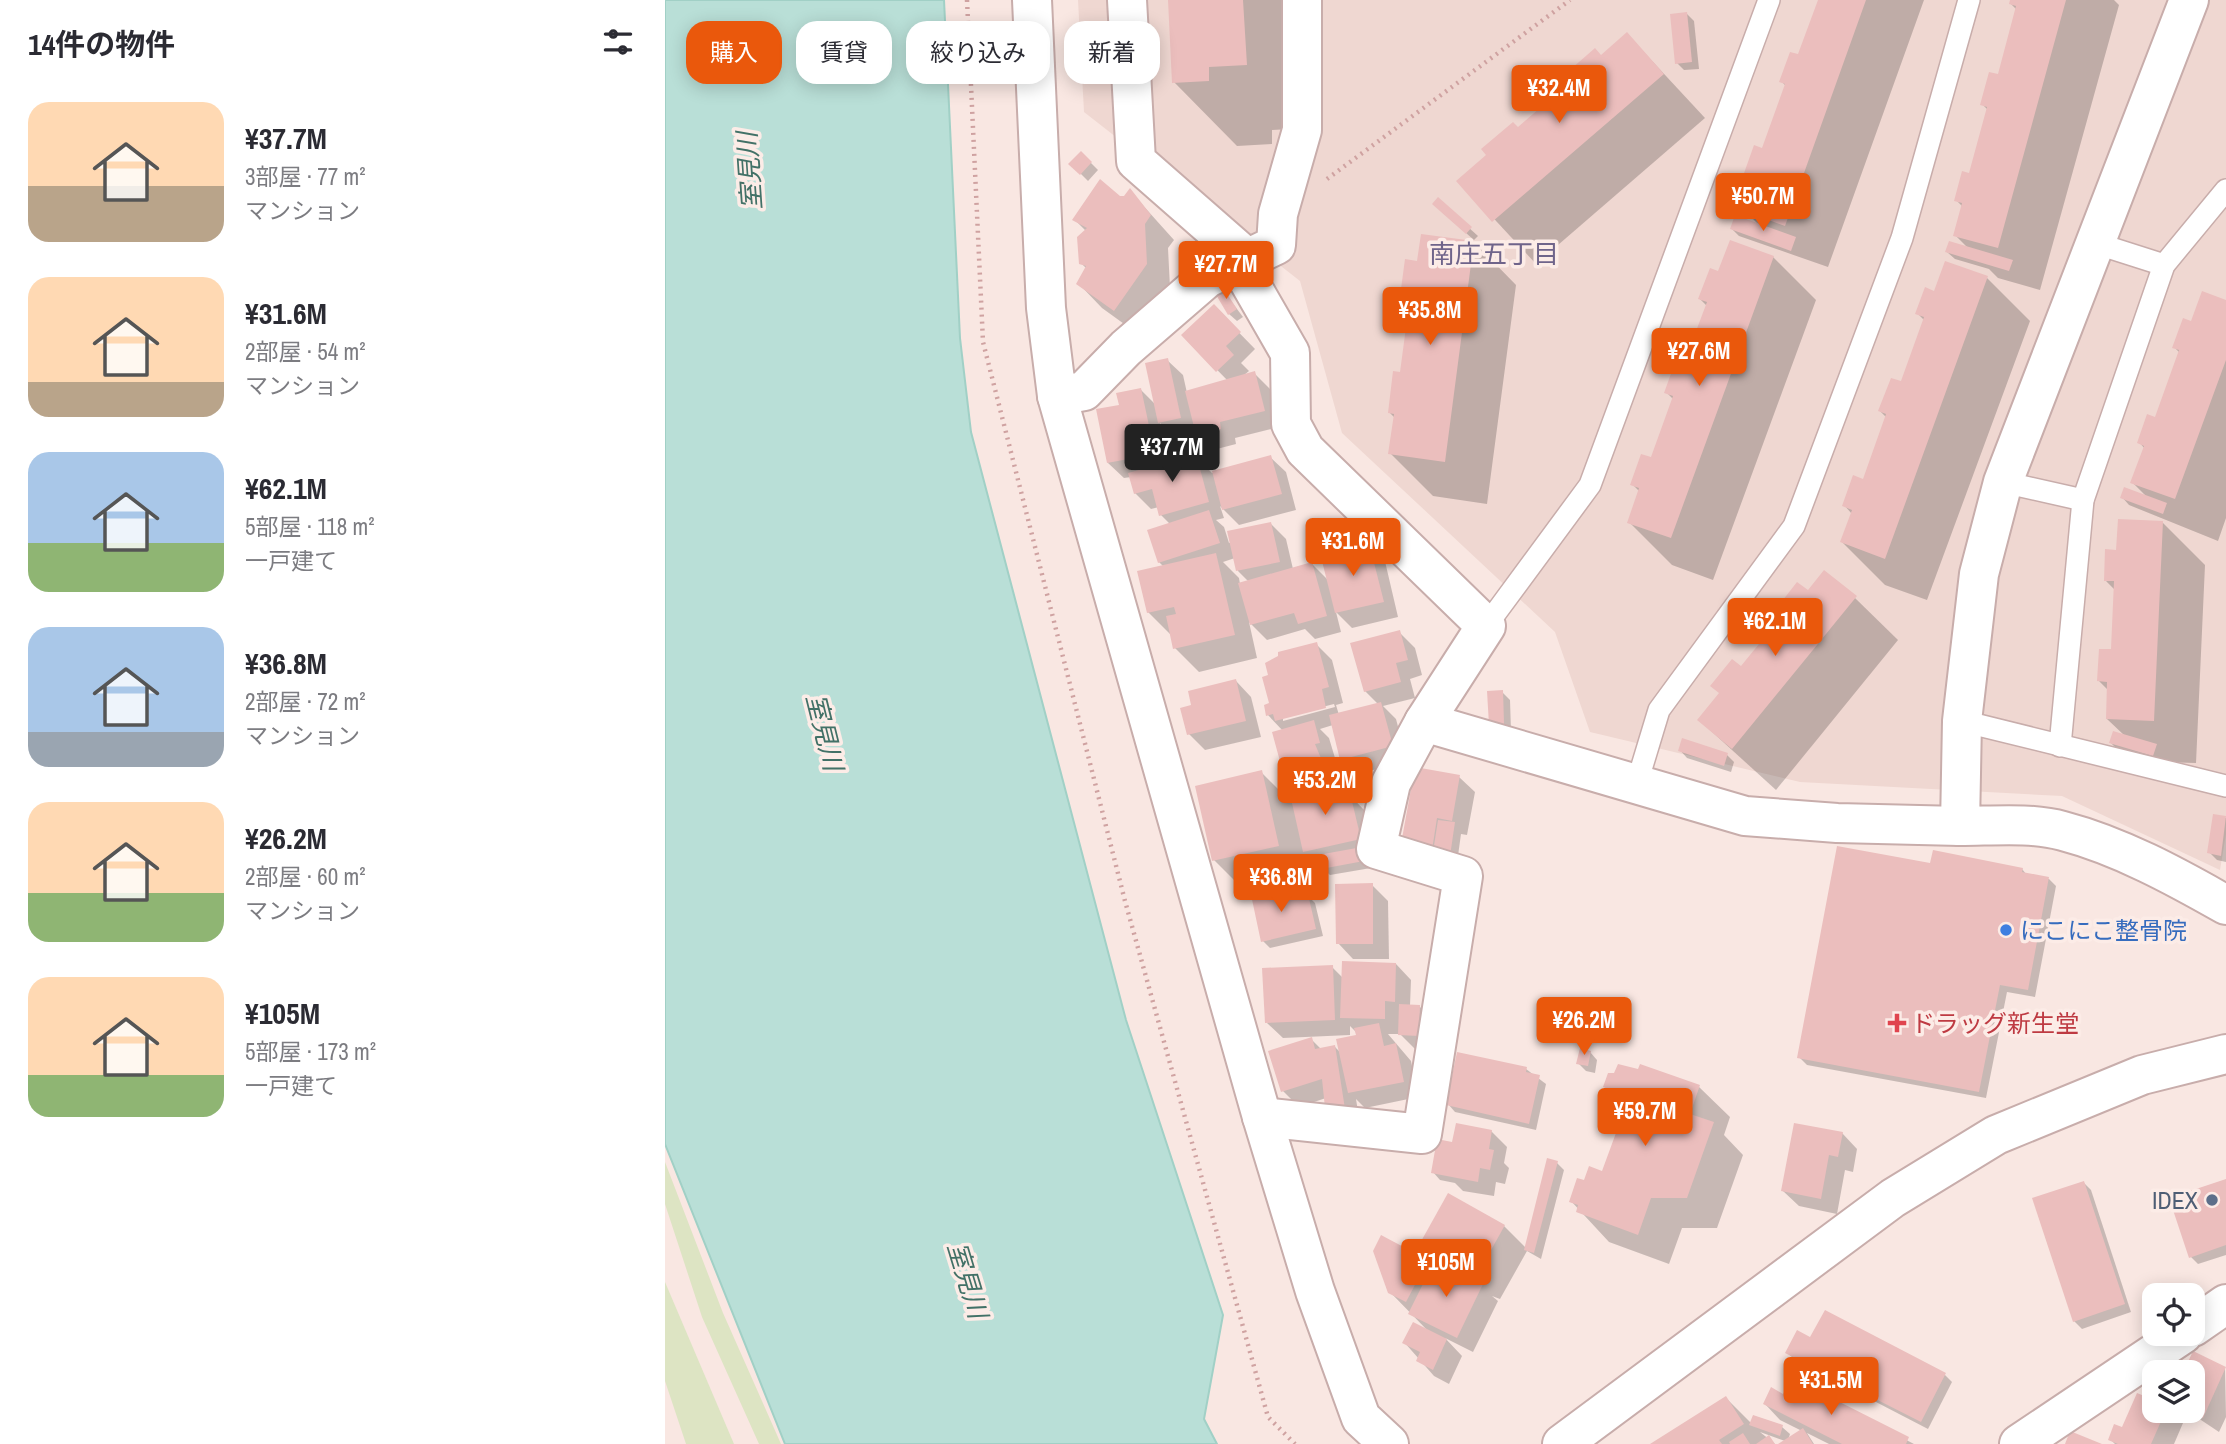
<!DOCTYPE html>
<html lang="ja">
<head>
<meta charset="utf-8">
<style>
  :root { --surface:#fff; --page:#f2f2f3; --text:#2b2b33; --muted:#7c7c81; --accent:#ea580c }
  body { margin:0; font-family:"Archivo Narrow","Noto Sans JP",sans-serif; background:var(--page); color:var(--text); height:100vh; display:flex; flex-direction:column; font-size:26px; white-space:nowrap }
  * { box-sizing:border-box; margin:0 }
  p { font-size:23px; color:var(--muted) }
  .icon { flex:none; width:38px; height:38px; fill:none; stroke:currentColor; stroke-width:2; stroke-linecap:round; stroke-linejoin:round }
  .map { position:relative; flex:1; overflow:hidden }
  .sheet { display:flex; flex-direction:column; background:var(--surface); width:665px }
  .sheet>* { flex:none }
  .hud { position:absolute; left:21px; top:21px; width:665px; height:63px; display:flex; gap:14px }
  .controls { position:absolute; left:1477px; top:1283px; display:grid; gap:14px }
  .controls a { display:grid; place-items:center; width:63px; height:63px; border-radius:14px; background:var(--surface); box-shadow:0 4px 18px #0003; font-size:35px }
  .price { position:absolute; translate:-50% -60px; padding:0 16px; border-radius:7px; background:var(--accent); color:#fff; font-size:23px; line-height:46px; filter:drop-shadow(0 2px 4px #0008) }
  .price::after { content:''; position:absolute; left:50%; top:42px; width:21px; height:16px; margin-left:-10px; background:inherit; clip-path:polygon(0 0,100% 0,50% 100%) }
  .price.active { background:#222; color:#fff }
  ul { padding:0; list-style:none }
  li { display:flex; align-items:center; gap:21px; height:175px; padding:0 28px }
  li span { display:grid; place-items:center; flex:none; width:196px; height:140px; border-radius:21px; color:#555 }
  li>.icon { margin-inline-start:auto }
  span .icon { width:84px; height:84px; fill:#fffc; stroke-width:1 }
  li b { font-size:30px }
  h2 { display:flex; justify-content:space-between; align-items:center; height:84px; padding:0 28px; font-size:30px }
  .tag { padding:0 24px; border-radius:21px; background:var(--surface); box-shadow:0 4px 18px #0003; font-size:24px; line-height:63px }
  .tag.active { background:var(--accent); color:#fff }
  main { display:flex; flex:1; min-height:0 }
  .map>svg:first-child { display:block }
  .residential { fill:#efd7d1 }
  .green { fill:#dde4c3 }
  .water { fill:#b9dfd7; stroke:#a1d0c6; stroke-width:2 }
  .shadow { fill:#0003; fill-rule:evenodd }
  .building { fill:#ebbebd }
  .lines { fill:none; stroke-linecap:round; stroke-linejoin:round }
  .service-casing { stroke:#c8adab; stroke-width:24 }
  .minor-casing { stroke:#c8adab; stroke-width:42 }
  .tertiary-casing { stroke:#c8adab; stroke-width:42 }
  .path { stroke:#cfa2a1; stroke-width:4.5; stroke-dasharray:2 5; stroke-linecap:butt }
  .service { stroke:#fff; stroke-width:21 }
  .minor { stroke:#fff; stroke-width:38 }
  .tertiary { stroke:#fff; stroke-width:38 }
  .shop-dot { fill:#3f7fe0; stroke:#fcece7; stroke-width:2.5 }
  .health-dot { fill:#e0444e; stroke:#fcece7; stroke-width:2.5 }
  .service-dot { fill:#5c6f8a; stroke:#fcece7; stroke-width:2.5 }
  .labels { text-anchor:middle; dominant-baseline:central; stroke-width:7; stroke-linejoin:round; paint-order:stroke }
  .shop-label { font-size:24px; fill:#366cbe; stroke:#fcece7; text-anchor:start }
  .health-label { font-size:24px; fill:#be3a42; stroke:#fcece7; text-anchor:start }
  .service-label { font-size:24px; fill:#4e5e75; stroke:#fcece7; text-anchor:end }
  .water-label { font-size:26px; font-style:italic; fill:#427167; stroke:#fcece7 }
  .neighbourhood-label { font-size:26px; fill:#6f648a; stroke:#fcece7 }
</style>
</head>
<body>
<main>
<section class="sheet">
<h2>14件の物件<svg class="icon" aria-label="filters" viewBox="0 0 24 24"><path d="M4 7h16M4 17h16"/><circle cx="9" cy="7" r="2"/><circle cx="15" cy="17" r="2"/></svg></h2>
<ul>
<li><span style="background:linear-gradient(#ffd9b3 60%,#b9a48a 0)"><svg class="icon" aria-label="home" viewBox="0 0 24 24"><path d="M3 11l9-7 9 7M6 9v11h12V9"/></svg></span><div><b>¥37.7M</b><p>3部屋 · 77 m²</p><p>マンション</p></div></li>
<li><span style="background:linear-gradient(#ffd9b3 75%,#b9a48a 0)"><svg class="icon" aria-label="home" viewBox="0 0 24 24"><path d="M3 11l9-7 9 7M6 9v11h12V9"/></svg></span><div><b>¥31.6M</b><p>2部屋 · 54 m²</p><p>マンション</p></div></li>
<li><span style="background:linear-gradient(#a9c7e8 65%,#8fb573 0)"><svg class="icon" aria-label="home" viewBox="0 0 24 24"><path d="M3 11l9-7 9 7M6 9v11h12V9"/></svg></span><div><b>¥62.1M</b><p>5部屋 · 118 m²</p><p>一戸建て</p></div></li>
<li><span style="background:linear-gradient(#a9c7e8 75%,#9aa5b1 0)"><svg class="icon" aria-label="home" viewBox="0 0 24 24"><path d="M3 11l9-7 9 7M6 9v11h12V9"/></svg></span><div><b>¥36.8M</b><p>2部屋 · 72 m²</p><p>マンション</p></div></li>
<li><span style="background:linear-gradient(#ffd9b3 65%,#8fb573 0)"><svg class="icon" aria-label="home" viewBox="0 0 24 24"><path d="M3 11l9-7 9 7M6 9v11h12V9"/></svg></span><div><b>¥26.2M</b><p>2部屋 · 60 m²</p><p>マンション</p></div></li>
<li><span style="background:linear-gradient(#ffd9b3 70%,#8fb573 0)"><svg class="icon" aria-label="home" viewBox="0 0 24 24"><path d="M3 11l9-7 9 7M6 9v11h12V9"/></svg></span><div><b>¥105M</b><p>5部屋 · 173 m²</p><p>一戸建て</p></div></li>
</ul>
</section>
<div class="map">
<svg width="1561" height="1444" viewBox="0 0 1561 1444">
  <rect width="100%" height="100%" fill="#f9e7e2"/>
  <polygon class="residential" points="413,0 1561,0 1561,834 1555,870 1397,796 1135,782 925,732 890,632 677,433 635,281 419,112"/>
  <g class="green">
    <polygon points="0,1162 58,1313 116,1444 94,1444 37,1317 0,1204"/>
    <polygon points="0,1282 69,1444 21,1444 0,1381"/>
  </g>
  <polygon class="water" points="0,0 279,0 295,338 306,432 461,1020 558,1315 539,1419 552,1444 120,1444 0,1144"/>
  <g class="shadow">
    <polygon points="505,0 638,0 645,128 607,130 607,144 572,146 509,82"/>
    <polygon points="1154,0 1259,0 1163,267 1074,236 1067,229 1095,226 1079,210 1088,184 1080,176 1099,150 1121,86 1116,81 1134,57"/>
    <polygon points="1347,0 1449,0 1454,5 1375,290 1333,278 1324,269 1290,259 1282,252 1303,248 1290,235 1298,207 1291,200 1305,175 1323,110 1317,104 1334,76 1352,10 1346,4"/>
    <polygon points="1022,14 1029,21 1034,69 1019,70 1012,63"/>
    <polygon points="962,34 1040,118 871,264 794,181"/>
    <polygon points="416,153 433,170 423,181 406,164"/>
    <polygon points="465,191 509,240 503,248 505,288 473,334 437,308 414,284 422,269 416,263 421,231 410,220 460,198"/>
    <polygon points="773,200 813,236 809,240 776,211"/>
    <polygon points="809,242 851,285 822,504 768,496 725,453 730,418 725,413 737,374 745,312 736,303 754,263"/>
    <polygon points="1108,257 1151,300 1048,580 1007,565 964,522 975,492 967,484 987,459 1009,400 1001,392 1020,365 1042,306 1035,299"/>
    <polygon points="1322,278 1365,321 1262,600 1220,585 1177,542 1187,514 1179,505 1199,481 1222,418 1215,411 1237,384 1260,321 1252,313 1270,293"/>
    <polygon points="557,289 578,317 572,321 564,314"/>
    <polygon points="1561,302 1561,518 1553,541 1464,505 1457,497 1482,497 1467,482 1480,449 1474,442 1491,419 1515,353 1509,347 1527,323"/>
    <path d="M549 307 590 349 576 363 584 371 578 376 589 373 605 389 614 427 570 438 571 444 548 450 531 434 511 438 495 423 503 464 530 456 547 473 605 457 621 472 631 510 574 525 555 506 559 518 551 520 559 527 564 543 605 523 621 539 628 569 647 564 664 581 679 557 703 541 719 557 733 617 687 628 671 612 676 632 650 639 640 629 602 640 584 622 592 658 534 672 510 648 507 636 483 612 499 567 494 562 505 524 496 515 494 507 486 509 470 493 466 477 459 478 443 463 456 406 476 390 491 405 502 360 518 375 522 393 563 381 518 335ZM570 558 573 571 584 582 575 584 574 578 558 562Z"/>
    <polygon points="1497,522 1540,565 1531,763 1496,762 1453,750 1446,743 1460,736 1442,719 1443,690 1434,681 1447,651 1450,590 1441,581 1453,552"/>
    <polygon points="1143,593 1190,598 1233,640 1111,790 1034,720"/>
    <path d="M734 632 750 648 757 675 745 679 750 698 718 706 731 719 742 761 693 774 677 759 668 725 655 729 664 738 670 758 665 760 677 787 700 811 706 868 665 875 653 864 658 895 644 897 650 903 658 936 605 948 598 941 589 900 549 860 596 772 629 805 632 794 623 786 618 731 603 715 606 705 651 644 667 660 678 703 671 705 674 715 713 704 700 691ZM669 704 670 707 618 721V717ZM627 895 631 898 620 901 619 897Z"/>
    <polygon points="571,681 586,697 596,737 540,750 524,734 528,707"/>
    <polygon points="837,692 845,700 846,731 826,724"/>
    <polygon points="1015,750 1062,755 1069,762 1066,772 1022,758"/>
    <polygon points="794,777 810,792 802,835 796,834 792,863 738,843"/>
    <polygon points="1549,816 1561,818 1561,862 1552,860 1544,852"/>
    <polygon points="1266,866 1357,869 1362,875 1384,879 1391,886 1370,997 1342,992 1321,1098 1142,1065 1134,1057"/>
    <polygon points="707,885 723,901 724,959 688,959 673,943"/>
    <polygon points="731,964 746,980 745,1006 754,1006 770,1022 769,1051 751,1050 735,1034 723,1034 746,1061 753,1097 700,1108 691,1099 695,1124 661,1098 634,1107 618,1091 646,1039 656,1049 670,1047 676,1053 693,1034 685,1026 685,1035 618,1038 602,1023 667,967 678,978"/>
    <polygon points="925,1052 932,1060 930,1073 921,1071 913,1063"/>
    <polygon points="861,1069 881,1084 871,1130 790,1112 783,1104"/>
    <polygon points="940,1086 1034,1087 1065,1117 1059,1135 1078,1155 1052,1228 1017,1228 1004,1264 944,1242 906,1201 920,1182 938,1173 961,1112 945,1097 947,1093"/>
    <polygon points="826,1131 842,1147 839,1163 844,1168 840,1184 831,1182 829,1196 798,1191 790,1183 775,1180 768,1172 786,1143"/>
    <polygon points="1177,1133 1192,1149 1188,1172 1180,1170 1172,1214 1134,1206 1118,1191"/>
    <polygon points="892,1163 899,1170 876,1259 862,1251 835,1299 827,1296 833,1301 808,1352 780,1338 797,1356 784,1384 769,1376 739,1342 762,1330 725,1292 762,1261 768,1268 772,1260 756,1244 839,1226 861,1248"/>
    <polygon points="1561,1181 1561,1255 1533,1264 1526,1257"/>
    <polygon points="1419,1183 1426,1190 1466,1312 1417,1329 1409,1321"/>
    <polygon points="1146,1339 1280,1375 1287,1382 1263,1429 1130,1360 1122,1352"/>
    <polygon points="1560,1368 1561,1417 1554,1432 1521,1410 1528,1410 1528,1372 1511,1372"/>
    <polygon points="1127,1380 1249,1444 1164,1444 1142,1433 1149,1444 1116,1444 1120,1441 1095,1432 1110,1444 989,1444 1061,1398 1087,1424 1117,1427 1125,1434 1123,1440 1137,1431 1115,1420 1100,1404 1119,1396"/>
    <polygon points="1473,1395 1489,1402 1489,1410 1506,1410 1518,1423 1509,1444 1450,1444 1445,1439 1458,1429"/>
  </g>
  <g class="building">
    <polygon points="503,0 578,0 582,65 544,67 544,81 507,83"/>
    <polygon points="1153,0 1201,0 1120,226 1077,210 1088,180 1078,176 1089,145 1097,148 1120,84 1114,82 1125,52 1133,54"/>
    <polygon points="1345,0 1401,0 1333,248 1288,236 1297,203 1289,201 1297,171 1304,173 1322,107 1315,105 1324,72 1333,74 1351,6 1344,4"/>
    <polygon points="1022,12 1027,62 1010,64 1005,14"/>
    <polygon points="962,32 999,74 827,222 791,181 821,155 816,149 848,122 853,127 904,83 898,76 930,48 936,55"/>
    <polygon points="416,151 427,162 415,175 403,164"/>
    <polygon points="435,179 455,196 459,196 465,188 486,215 480,224 482,264 449,311 411,284 421,266 414,264 412,237 422,228 407,220"/>
    <polygon points="773,197 807,227 801,234 767,204"/>
    <polygon points="1070,215 1131,237 1126,251 1065,229"/>
    <polygon points="756,234 809,241 780,462 723,454 729,414 723,413 728,371 735,372 744,305 734,304 740,259 752,261"/>
    <polygon points="1065,240 1109,256 1006,538 962,523 974,488 965,485 976,454 986,457 1008,396 999,393 1011,360 1019,363 1042,302 1033,299 1045,268 1053,271"/>
    <polygon points="1284,241 1348,260 1344,271 1280,252"/>
    <polygon points="1280,261 1323,276 1220,559 1175,542 1187,510 1177,506 1188,475 1198,479 1221,414 1213,411 1226,378 1236,381 1259,317 1250,314 1260,287 1269,291"/>
    <polygon points="557,286 572,309 563,315 550,293"/>
    <polygon points="1537,291 1561,300 1561,360 1510,499 1465,483 1479,446 1472,443 1482,414 1490,417 1514,350 1507,348 1518,318 1526,321"/>
    <polygon points="549,304 576,332 561,346 569,355 551,372 516,335"/>
    <polygon points="503,358 516,418 493,423 480,363"/>
    <polygon points="590,371 600,411 555,422 556,429 531,435 520,391"/>
    <polygon points="476,388 490,454 442,463 431,409 454,405 451,393"/>
    <polygon points="531,454 544,502 494,516 487,489 469,494 463,473"/>
    <polygon points="606,455 617,494 557,510 547,471"/>
    <polygon points="1459,487 1502,503 1498,514 1455,498"/>
    <polygon points="544,510 555,543 493,563 482,530"/>
    <polygon points="1453,519 1498,521 1489,721 1441,719 1442,682 1432,681 1434,649 1446,649 1449,581 1439,581 1440,549 1451,550"/>
    <polygon points="606,522 615,562 571,571 562,531"/>
    <polygon points="703,539 719,602 670,613 657,561 677,556 674,546"/>
    <polygon points="551,553 570,635 508,649 501,616 511,614 509,607 482,613 472,571"/>
    <polygon points="647,562 662,616 633,624 629,613 585,625 573,583"/>
    <polygon points="1159,570 1192,596 1067,749 1032,720 1054,693 1045,686 1067,659 1076,666 1121,611 1114,605 1132,582 1143,590"/>
    <polygon points="735,630 743,660 731,663 736,682 699,692 685,643"/>
    <polygon points="652,642 664,687 657,689 661,708 610,721 608,714 601,716 599,705 604,703 597,677 603,675 600,663 613,656 613,652"/>
    <polygon points="571,679 581,721 522,735 515,708 526,705 523,691"/>
    <polygon points="838,690 839,724 824,725 822,691"/>
    <polygon points="716,702 728,746 675,760 664,715"/>
    <polygon points="649,720 655,743 650,744 663,775 622,787 607,732"/>
    <polygon points="1448,731 1492,744 1488,756 1444,743"/>
    <polygon points="1017,738 1063,753 1059,766 1013,751"/>
    <polygon points="750,767 795,775 787,821 772,818 767,850 736,844"/>
    <polygon points="597,770 614,846 547,861 530,786"/>
    <polygon points="674,782 675,786 680,785 682,794 685,793 696,839 638,852 625,794"/>
    <polygon points="1548,814 1561,816 1556,856 1542,853"/>
    <polygon points="773,820 790,822 785,856 768,852"/>
    <polygon points="1172,846 1265,863 1268,850 1358,868 1357,872 1384,877 1363,990 1335,985 1314,1092 1132,1058"/>
    <polygon points="697,847 699,861 656,869 653,855"/>
    <polygon points="647,859 652,888 622,893 618,863"/>
    <polygon points="612,883 615,900 643,894 651,929 596,942 585,890"/>
    <polygon points="708,883 708,944 671,944 670,884"/>
    <polygon points="677,961 731,963 730,1002 720,1001 720,1019 675,1018"/>
    <polygon points="668,965 670,1020 600,1023 597,968"/>
    <polygon points="734,1004 755,1005 754,1036 733,1035"/>
    <polygon points="714,1023 719,1046 731,1043 739,1082 683,1093 671,1039 691,1035 689,1028"/>
    <polygon points="647,1037 650,1049 670,1045 680,1109 660,1108 657,1079 616,1092 603,1051"/>
    <polygon points="915,1048 926,1051 923,1066 911,1064"/>
    <polygon points="792,1052 862,1067 861,1072 875,1075 864,1124 781,1105"/>
    <polygon points="953,1064 973,1069 975,1064 1035,1085 1025,1114 1049,1122 1022,1198 986,1198 973,1235 911,1212 913,1205 904,1202 912,1178 919,1180 924,1166 937,1171 962,1103 943,1098 946,1090 938,1087 943,1073 949,1073"/>
    <polygon points="791,1123 827,1130 824,1149 829,1150 825,1170 815,1168 813,1182 766,1173 772,1139 787,1142"/>
    <polygon points="1129,1123 1178,1132 1173,1157 1164,1155 1156,1199 1116,1191"/>
    <polygon points="882,1158 893,1161 869,1253 859,1250"/>
    <polygon points="1561,1179 1561,1245 1524,1258 1504,1198"/>
    <polygon points="1419,1181 1460,1304 1408,1322 1367,1198"/>
    <polygon points="783,1193 840,1225 811,1277 754,1245"/>
    <polygon points="716,1235 763,1260 741,1302 723,1293 708,1251"/>
    <polygon points="770,1260 818,1284 792,1338 743,1314"/>
    <polygon points="1160,1310 1281,1373 1256,1422 1120,1353 1132,1330 1145,1337"/>
    <polygon points="748,1322 782,1339 768,1370 751,1361 755,1352 737,1343"/>
    <polygon points="1528,1351 1561,1367 1538,1418 1522,1410 1528,1410 1528,1372 1509,1372 1515,1359 1523,1362"/>
    <polygon points="1483,1376 1489,1379 1489,1392 1478,1388"/>
    <polygon points="1127,1378 1244,1437 1241,1444 1177,1444 1098,1404 1106,1387 1118,1394"/>
    <polygon points="1472,1393 1489,1400 1489,1410 1501,1410 1486,1444 1453,1444 1443,1440 1449,1424 1457,1427"/>
    <polygon points="1061,1396 1079,1424 1054,1440 1057,1444 985,1444"/>
    <polygon points="1088,1415 1118,1425 1115,1436 1084,1425"/>
    <polygon points="1138,1428 1148,1444 1113,1444"/>
    <polygon points="1405,1431 1437,1444 1400,1444"/>
    <polygon points="1078,1433 1085,1444 1065,1444 1064,1442"/>
    <polygon points="1104,1435 1110,1444 1091,1444"/>
  </g>
  <g class="lines">
    <defs>
      <g id="service">
        <polyline points="1430,243 1499,265"/>
        <polyline points="1338,482 1418,500"/>
        <polyline points="821,626 925,485 1104,0"/>
        <polyline points="1297,721 1561,786"/>
        <polyline points="1395,746 1418,500 1499,265 1561,190"/>
        <polyline points="971,786 994,710 1129,526 1237,238 1304,0"/>
      </g>
      <g id="minor">
        <polyline points="367,0 381,308 392,396 597,1117 650,1291 696,1418 724,1444"/>
        <polyline points="462,0 471,161 584,260"/>
        <polyline points="584,260 582,278 625,353 626,424 640,450 821,626 759,722 1080,816 1172,823 1295,826"/>
        <polyline points="392,396 419,391 461,348 542,278 611,245 613,214 637,130 637,0"/>
        <polyline points="597,1117 757,1134 798,876 711,849 726,783 759,722"/>
      </g>
      <g id="tertiary">
        <path d="M1524 0 1338 482 1314 574 1297 721 1295 826C1328 826 1365 822 1398 831 1455 846 1510 876 1561 905"/>
        <polyline points="1528,1327 1561,1304"/>
        <polyline points="897,1444 1228,1198 1331,1135 1477,1075 1561,1054"/>
        <polyline points="1354,1444 1518,1334"/>
      </g>
    </defs>
    <use href="#service" class="service-casing"/>
    <use href="#minor" class="minor-casing"/>
    <use href="#tertiary" class="tertiary-casing"/>
    <g class="path">
      <polyline points="302,0 318,342 460,901 603,1417 630,1444"/>
      <polyline points="662,179 905,0"/>
    </g>
    <use href="#service" class="service"/>
    <use href="#minor" class="minor"/>
    <use href="#tertiary" class="tertiary"/>
  </g>
  <circle class="shop-dot" cx="1341" cy="930" r="7"/>
  <path class="health-dot" d="M1228.5 1012.5h7v7h7v7h-7v7h-7v-7h-7v-7h7z"/>
  <circle class="service-dot" cx="1547" cy="1200" r="7"/>
  <g class="labels">
    <g class="shop-label">
      <text x="1355" y="930">にこにこ整骨院</text>
    </g>
    <g class="health-label">
      <text x="1246" y="1023">ドラッグ新生堂</text>
    </g>
    <g class="service-label">
      <text x="1533" y="1200">IDEX</text>
    </g>
    <g class="water-label">
      <text transform="translate(84 171) rotate(-94)">室見川</text>
      <text transform="translate(160 732) rotate(76)">室見川</text>
      <text transform="translate(303 1280) rotate(73)">室見川</text>
    </g>
    <g class="neighbourhood-label">
      <text x="829" y="253">南庄五丁目</text>
    </g>
  </g>
</svg>
<div class="controls">
<a><svg class="icon" aria-label="locate" viewBox="0 0 24 24"><circle cx="12" cy="12" r="6"/><path d="M12 2v4M12 18v4M2 12h4M18 12h4"/></svg></a>
<a><svg class="icon" aria-label="layers" viewBox="0 0 24 24"><path d="M12 4l9 5-9 5-9-5zM3 14l9 5 9-5"/></svg></a>
</div>
<b class="price" style="left:894px;top:125px">¥32.4M</b>
<b class="price" style="left:1098px;top:233px">¥50.7M</b>
<b class="price" style="left:561px;top:301px">¥27.7M</b>
<b class="price" style="left:765px;top:347px">¥35.8M</b>
<b class="price" style="left:1034px;top:388px">¥27.6M</b>
<b class="price active" style="left:507px;top:484px">¥37.7M</b>
<b class="price" style="left:688px;top:578px">¥31.6M</b>
<b class="price" style="left:1110px;top:658px">¥62.1M</b>
<b class="price" style="left:660px;top:817px">¥53.2M</b>
<b class="price" style="left:616px;top:914px">¥36.8M</b>
<b class="price" style="left:919px;top:1057px">¥26.2M</b>
<b class="price" style="left:980px;top:1148px">¥59.7M</b>
<b class="price" style="left:781px;top:1299px">¥105M</b>
<b class="price" style="left:1166px;top:1417px">¥31.5M</b>
<div class="hud">
<a class="tag active">購入</a>
<a class="tag">賃貸</a>
<a class="tag">絞り込み</a>
<a class="tag">新着</a>
</div>
</div>
</main>
</body>
</html>
